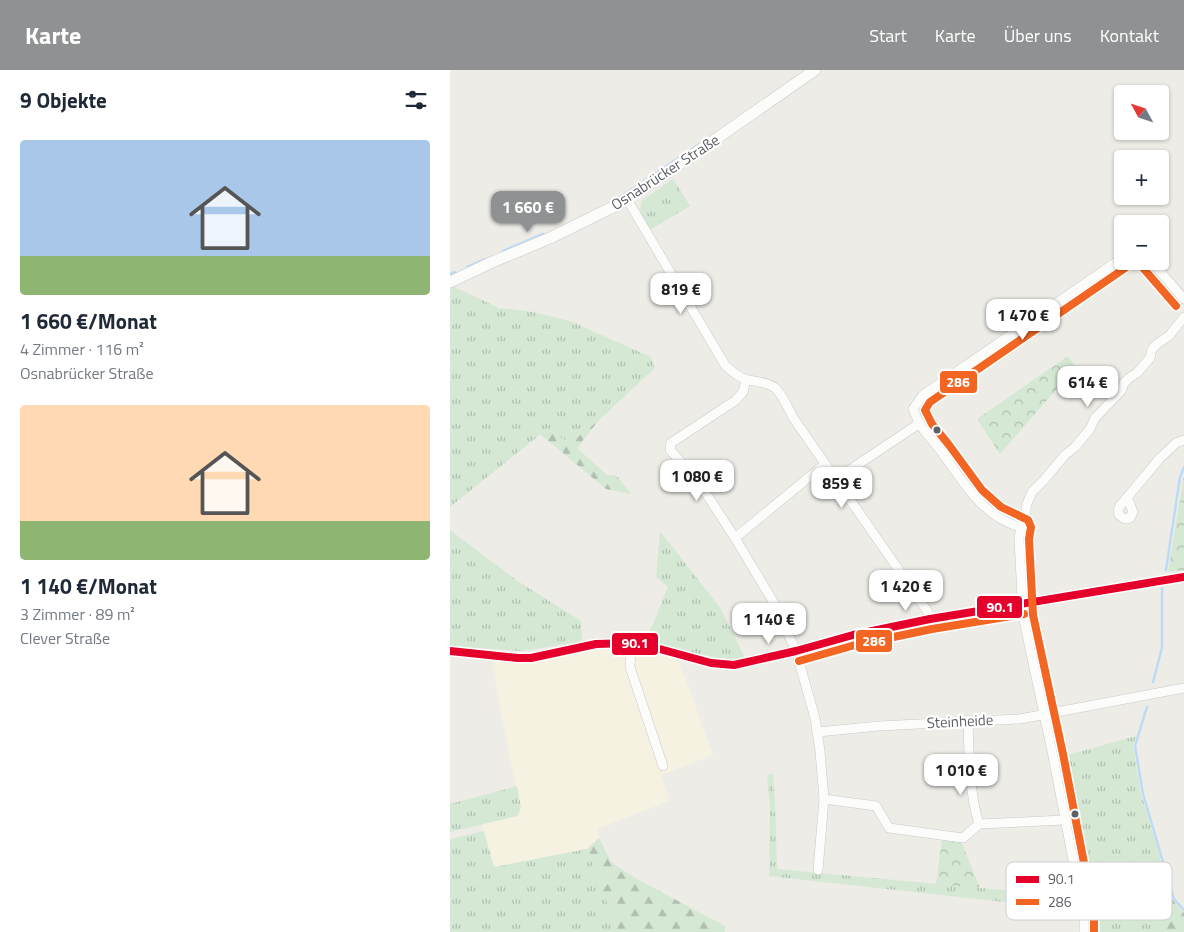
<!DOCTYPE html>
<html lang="de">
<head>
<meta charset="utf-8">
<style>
  :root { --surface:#fff; --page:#f2f2f3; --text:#1f2937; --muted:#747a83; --accent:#8f9192 }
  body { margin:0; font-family:"Titillium Web",sans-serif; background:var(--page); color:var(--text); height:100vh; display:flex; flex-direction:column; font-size:19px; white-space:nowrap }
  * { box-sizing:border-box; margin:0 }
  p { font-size:16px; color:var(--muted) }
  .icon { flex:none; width:28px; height:28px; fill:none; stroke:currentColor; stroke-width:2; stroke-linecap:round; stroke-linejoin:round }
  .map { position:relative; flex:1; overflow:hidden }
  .sheet { display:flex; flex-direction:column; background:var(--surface); width:450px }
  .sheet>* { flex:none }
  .needle { width:32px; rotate:310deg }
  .buttons { position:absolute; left:664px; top:15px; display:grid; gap:10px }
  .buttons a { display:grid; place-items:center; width:55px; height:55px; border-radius:5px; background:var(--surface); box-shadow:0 1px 4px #0004; font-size:25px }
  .price { position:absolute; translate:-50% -42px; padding:0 11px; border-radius:10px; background:#fff; color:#222; font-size:16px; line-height:32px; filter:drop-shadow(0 1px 2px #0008) }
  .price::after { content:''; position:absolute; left:50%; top:30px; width:15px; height:11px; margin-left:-8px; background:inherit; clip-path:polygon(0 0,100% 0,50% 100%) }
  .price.current { background:var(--accent); color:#fff }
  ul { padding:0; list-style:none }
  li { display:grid; align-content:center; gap:10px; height:265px; padding:0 20px }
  li span { display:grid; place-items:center; height:155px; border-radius:5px; color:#555 }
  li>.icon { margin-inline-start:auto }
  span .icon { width:90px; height:90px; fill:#fffc; stroke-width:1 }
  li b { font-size:21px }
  h2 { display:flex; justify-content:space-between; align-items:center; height:60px; padding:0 20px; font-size:21px }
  header { display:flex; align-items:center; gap:30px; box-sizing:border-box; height:70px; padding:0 25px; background:var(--accent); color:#fff }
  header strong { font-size:24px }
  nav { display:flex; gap:28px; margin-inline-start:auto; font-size:18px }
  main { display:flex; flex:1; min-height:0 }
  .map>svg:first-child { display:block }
  .commercial { fill:#f6f2e1 }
  .grass { fill:url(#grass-tufts) }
  .forest { fill:url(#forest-firs) }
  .park { fill:url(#park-crowns) }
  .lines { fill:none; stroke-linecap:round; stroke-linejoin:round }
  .stream { stroke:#bddaf6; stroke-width:2.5 }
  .street-casing { stroke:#c9c9c9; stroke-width:10 }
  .secondary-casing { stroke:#c9c9c7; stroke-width:12 }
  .street { stroke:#fcfcfb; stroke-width:9 }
  .secondary { stroke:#fcfcfb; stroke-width:11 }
  .bus-1-casing { stroke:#fff; stroke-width:11 }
  .bus-2-casing { stroke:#fff; stroke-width:11 }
  .bus-1 { stroke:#e4002b; stroke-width:8 }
  .bus-2 { stroke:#f26522; stroke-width:8 }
  .bus-dot { fill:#5d6065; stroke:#fff; stroke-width:2 }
  .labels { text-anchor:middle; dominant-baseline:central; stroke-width:4.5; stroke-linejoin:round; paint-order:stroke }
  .street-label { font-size:15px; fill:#5d6065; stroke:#fff }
  .key { fill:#fff; stroke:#cecfd1; stroke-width:1 }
  .key-label { font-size:14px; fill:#5d6065 }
  .line-badge { stroke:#fff; stroke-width:2 }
  .badge-label { font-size:14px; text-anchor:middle; font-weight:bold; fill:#fff }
</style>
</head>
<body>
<header>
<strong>Karte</strong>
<nav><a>Start</a><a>Karte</a><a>Über uns</a><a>Kontakt</a></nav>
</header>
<main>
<section class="sheet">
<h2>9 Objekte<svg class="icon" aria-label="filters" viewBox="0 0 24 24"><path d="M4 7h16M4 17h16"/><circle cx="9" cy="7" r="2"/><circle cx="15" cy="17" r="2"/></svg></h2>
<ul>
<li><span style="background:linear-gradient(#a9c7e8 75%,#8fb573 0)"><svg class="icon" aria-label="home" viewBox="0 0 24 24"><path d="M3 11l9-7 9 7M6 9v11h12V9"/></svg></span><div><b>1 660 €/Monat</b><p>4 Zimmer · 116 m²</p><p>Osnabrücker Straße</p></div></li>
<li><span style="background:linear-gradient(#ffd9b3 75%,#8fb573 0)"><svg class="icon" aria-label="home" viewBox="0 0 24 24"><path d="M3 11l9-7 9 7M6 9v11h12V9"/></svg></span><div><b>1 140 €/Monat</b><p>3 Zimmer · 89 m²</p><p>Clever Straße</p></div></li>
</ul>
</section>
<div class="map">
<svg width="734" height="862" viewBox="0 0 734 862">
  <defs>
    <pattern id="grass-tufts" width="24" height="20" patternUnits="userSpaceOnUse" patternTransform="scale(1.25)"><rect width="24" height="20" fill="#d5e8d4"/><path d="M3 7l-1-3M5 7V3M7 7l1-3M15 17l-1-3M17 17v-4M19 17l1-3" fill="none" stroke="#b0bfb0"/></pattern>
    <pattern id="forest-firs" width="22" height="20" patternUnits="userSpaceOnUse" patternTransform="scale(1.25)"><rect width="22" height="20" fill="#d5e8d4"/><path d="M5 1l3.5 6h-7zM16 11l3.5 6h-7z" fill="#b0bfb0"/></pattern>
    <pattern id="park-crowns" width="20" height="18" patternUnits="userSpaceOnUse" patternTransform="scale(1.25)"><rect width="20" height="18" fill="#d5e8d4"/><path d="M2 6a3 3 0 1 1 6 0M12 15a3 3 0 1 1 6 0" fill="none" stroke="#b0bfb0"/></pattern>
  </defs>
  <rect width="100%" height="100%" fill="#edece7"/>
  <polygon class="commercial" points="178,576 228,588 263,685 211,705 219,731 147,759 149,768 137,779 43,797 32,754 67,746 70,738 48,628 43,591 74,593 94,591 126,583"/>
  <g class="grass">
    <polygon points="223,109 240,136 200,160 190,142 191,132 197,127"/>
    <polygon points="4,217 49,238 83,242 120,251 201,287 205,298 148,351 120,373 97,359 0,437 0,297 1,295 0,294 0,219"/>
    <polygon points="0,460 69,512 131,551 132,572 70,581 0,576"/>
    <polygon points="210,461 271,539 295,588 283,590 262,587 196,571 218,517 206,507"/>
    <polygon points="686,666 683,675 691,724 707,776 721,828 704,827 701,848 711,862 640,862 639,846 607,688"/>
    <polygon points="323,704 325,731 327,799 530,818 603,824 624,821 628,840 319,806 320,735 317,705"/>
    <polygon points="67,716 71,738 67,746 0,762 0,734"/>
    <polygon points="34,761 44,797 137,779 168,862 0,862 0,769"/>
  </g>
  <g class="forest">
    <polygon points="148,351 127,378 157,405 166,405 181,424 156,419 90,364 97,359 120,373"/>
    <polygon points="149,768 161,792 185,808 275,856 275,862 168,862 137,779"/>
    <polygon points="704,826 721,828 734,843 734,862 711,862 701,848"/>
  </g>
  <g class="park">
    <polygon points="618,286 626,297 550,384 527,349"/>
    <polygon points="734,405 734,500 721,502 718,501"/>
    <polygon points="492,770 511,771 530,818 486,814"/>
  </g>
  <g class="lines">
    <g class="stream">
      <polyline points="170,127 254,71"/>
      <polyline points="53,181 93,164"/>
      <polyline points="17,197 36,189"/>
      <polyline points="0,204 5,202"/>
      <polyline points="716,500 730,407 734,397"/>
      <polyline points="703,612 712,578 712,518"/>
      <polyline points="697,637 685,676 693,724 724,829 734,840"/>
    </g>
    <defs>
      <g id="street">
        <path d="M177 129 275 295C281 301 289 308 298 310 307 312 318 312 325 318 334 326 338 339 344 349L478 542 480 549"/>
        <polyline points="701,191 734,229"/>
        <polyline points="296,310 293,322 286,330 221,373 220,380 248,411 285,468 324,533 346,581 365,648 370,681 374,729 368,800"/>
        <polyline points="386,409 470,353"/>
        <polyline points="677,427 683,442 680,448 675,449 669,445 668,441 670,436 710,388 726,373 734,370"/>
        <path d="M571 457C533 448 512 410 491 381 484 372 475 363 469 353 467 348 465 343 463 339L473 325 672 188"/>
        <polyline points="285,468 375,394"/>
        <polyline points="181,573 180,597 213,696"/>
        <polyline points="0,581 68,588 81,588 146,574 181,573 195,575 261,593 284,595 346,581 403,565 480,549 734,507"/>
        <path d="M518 650C519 684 519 722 529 754"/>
        <polyline points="368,662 429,656 570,649 734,618"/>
        <polyline points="374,729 426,736 439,758 513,768 529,754 615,750"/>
        <polyline points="634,862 634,847 603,686 573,546 569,468 571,457 576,441 576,436 582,422 594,410 615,385 625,377 640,359 645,348 671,321 674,313 679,308 687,303 700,288 702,279 708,273 719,266 734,247"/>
      </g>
      <polyline id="secondary" points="0,212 40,193 100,168 167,135 214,105 365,0"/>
    </defs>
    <use href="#street" class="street-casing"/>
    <use href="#secondary" class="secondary-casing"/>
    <use href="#street" class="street"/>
    <use href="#secondary" class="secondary"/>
    <defs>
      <polyline id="bus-1" points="0,581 68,588 81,588 146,574 181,573 195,575 261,593 284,595 346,581 403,565 480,549 734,507"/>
      <g id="bus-2">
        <polyline points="693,198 726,236"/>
        <polyline points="349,591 405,575 482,559 574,544"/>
        <polyline points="644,862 644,845 613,684 583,545 579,469 581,457 578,450 551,437 532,420 499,375 482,354 475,340 480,332 678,196"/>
      </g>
    </defs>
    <use href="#bus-1" class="bus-1-casing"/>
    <use href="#bus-2" class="bus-2-casing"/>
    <use href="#bus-1" class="bus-1"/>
    <use href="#bus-2" class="bus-2"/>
  </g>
  <g class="bus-dot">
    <circle cx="487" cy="360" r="4.5"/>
    <circle cx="625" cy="744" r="4.5"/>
  </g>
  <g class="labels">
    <g class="street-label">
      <text transform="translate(215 102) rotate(-33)">Osnabrücker Straße</text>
      <text transform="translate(510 651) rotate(-3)">Steinheide</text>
    </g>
  </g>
  <rect x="556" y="792" width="166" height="58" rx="8" class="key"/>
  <rect x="566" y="806" width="23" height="7" fill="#e4002b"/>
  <rect x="566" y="829" width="23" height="6" fill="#f26522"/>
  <g class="key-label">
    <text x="598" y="814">90.1</text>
    <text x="598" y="837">286</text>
  </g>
  <g class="line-badge">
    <rect x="489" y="300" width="39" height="24" rx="5" fill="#f26522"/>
    <rect x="526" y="525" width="47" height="24" rx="5" fill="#e4002b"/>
    <rect x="405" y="559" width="38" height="24" rx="5" fill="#f26522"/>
    <rect x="161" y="562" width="48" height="24" rx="5" fill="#e4002b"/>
  </g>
  <g class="badge-label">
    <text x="508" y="317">286</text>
    <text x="550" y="542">90.1</text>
    <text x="424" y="576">286</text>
    <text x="185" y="578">90.1</text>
  </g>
</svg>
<div class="buttons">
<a><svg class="needle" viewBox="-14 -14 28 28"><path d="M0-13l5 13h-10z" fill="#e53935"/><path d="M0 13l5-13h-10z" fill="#747a83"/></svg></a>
<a>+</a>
<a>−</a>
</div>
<b class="price current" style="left:78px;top:163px">1 660 €</b>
<b class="price" style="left:231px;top:245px">819 €</b>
<b class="price" style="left:573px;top:271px">1 470 €</b>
<b class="price" style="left:638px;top:338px">614 €</b>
<b class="price" style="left:247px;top:432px">1 080 €</b>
<b class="price" style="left:392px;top:439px">859 €</b>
<b class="price" style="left:456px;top:542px">1 420 €</b>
<b class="price" style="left:319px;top:575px">1 140 €</b>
<b class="price" style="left:511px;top:726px">1 010 €</b>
</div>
</main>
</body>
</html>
